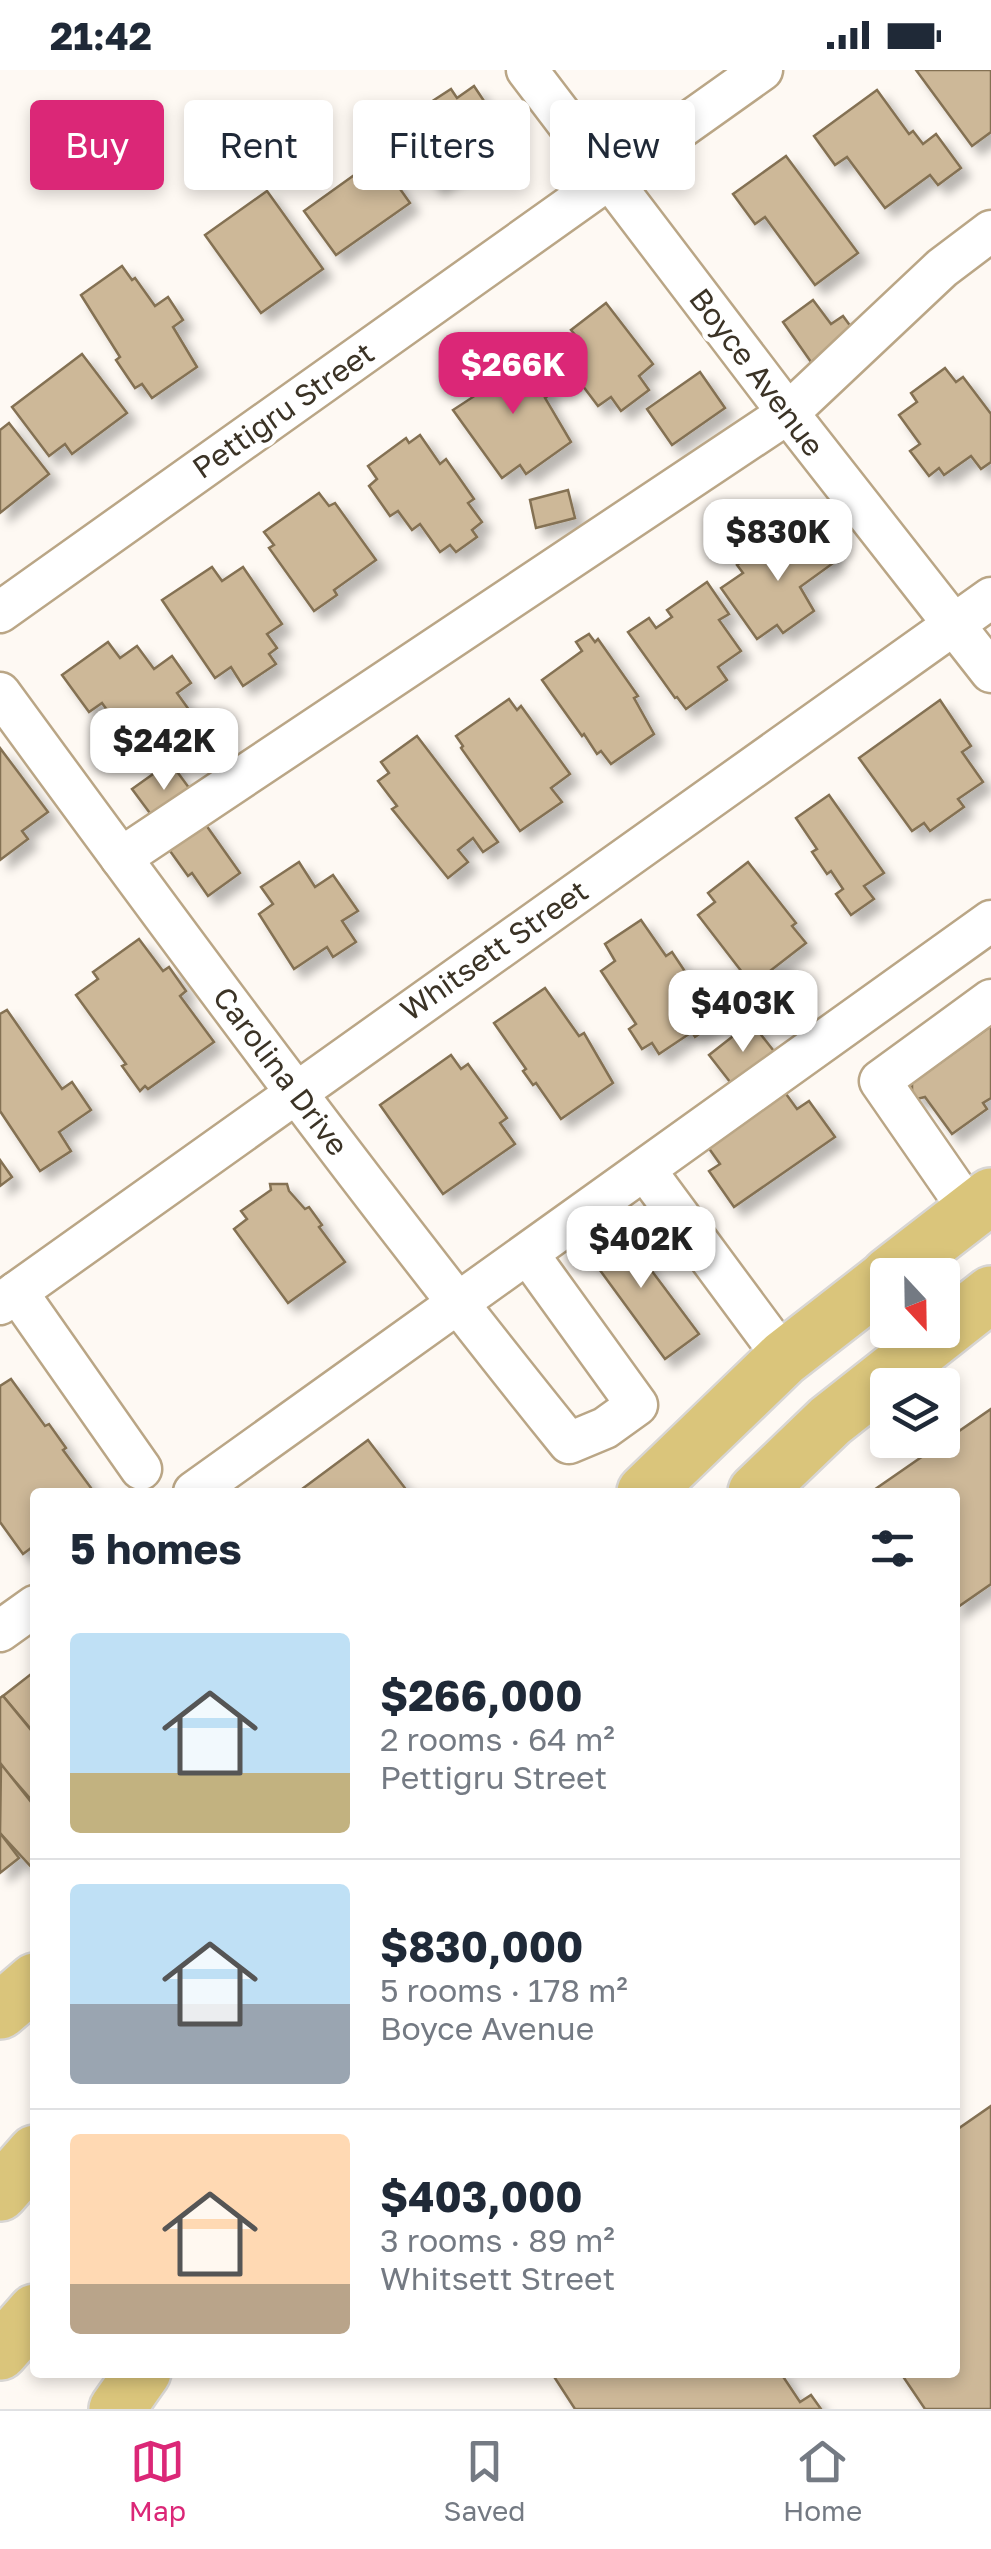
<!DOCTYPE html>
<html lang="en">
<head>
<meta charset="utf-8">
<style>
  :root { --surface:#fff; --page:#f6f6f7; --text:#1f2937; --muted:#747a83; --line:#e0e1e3; --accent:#db2777 }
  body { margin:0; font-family:"Golos Text",sans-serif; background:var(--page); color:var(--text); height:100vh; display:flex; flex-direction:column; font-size:38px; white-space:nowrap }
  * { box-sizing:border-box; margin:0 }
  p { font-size:32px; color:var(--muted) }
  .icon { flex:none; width:55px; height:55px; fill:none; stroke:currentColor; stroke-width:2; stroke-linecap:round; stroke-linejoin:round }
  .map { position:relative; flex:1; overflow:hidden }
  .sheet { position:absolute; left:30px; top:1418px; width:930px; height:890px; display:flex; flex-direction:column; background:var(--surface); border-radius:10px; box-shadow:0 5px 15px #0003 }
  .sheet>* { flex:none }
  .top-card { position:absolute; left:30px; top:30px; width:932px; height:90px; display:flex; gap:20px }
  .needle { width:65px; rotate:158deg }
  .tools { position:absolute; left:870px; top:1188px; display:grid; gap:20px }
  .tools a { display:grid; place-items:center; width:90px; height:90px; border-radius:10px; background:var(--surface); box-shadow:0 5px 15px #0003; font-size:50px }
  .price { position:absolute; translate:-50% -85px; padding:0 22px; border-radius:20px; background:#fff; color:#222; font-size:32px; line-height:65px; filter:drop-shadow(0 2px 5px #0008) }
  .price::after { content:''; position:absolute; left:50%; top:60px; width:30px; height:22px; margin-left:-15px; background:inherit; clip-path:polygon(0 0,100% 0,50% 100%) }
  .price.on { background:var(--accent); color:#fff }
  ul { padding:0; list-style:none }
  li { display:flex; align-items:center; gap:30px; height:250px; padding:0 40px }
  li+li { border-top:2px solid var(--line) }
  li span { display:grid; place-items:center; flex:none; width:280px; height:200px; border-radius:10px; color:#555 }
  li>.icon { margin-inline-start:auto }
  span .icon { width:120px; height:120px; fill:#fffc; stroke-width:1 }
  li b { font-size:42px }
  h2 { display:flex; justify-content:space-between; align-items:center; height:120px; padding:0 40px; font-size:42px }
  .tag { padding:0 35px; border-radius:10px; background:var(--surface); box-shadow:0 5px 15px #0003; font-size:35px; line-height:90px }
  .tag.on { background:var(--accent); color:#fff }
  .status { display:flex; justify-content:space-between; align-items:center; height:70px; padding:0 50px; background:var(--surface); direction:ltr }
  .status svg { height:28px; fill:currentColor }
  .dock { display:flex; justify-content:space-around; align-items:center; height:140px; border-top:2px solid var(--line); background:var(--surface); font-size:28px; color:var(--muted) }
  .dock a { display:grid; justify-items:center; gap:5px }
  .dock .on { color:var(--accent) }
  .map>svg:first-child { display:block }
  .building { fill:#cdb898; stroke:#847153; stroke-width:2.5; filter:url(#shadow) }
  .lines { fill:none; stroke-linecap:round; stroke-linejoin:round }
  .minor-casing { stroke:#baa686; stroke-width:45 }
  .highway-casing { stroke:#d8d6d4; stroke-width:60 }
  .minor { stroke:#fff; stroke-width:40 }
  .highway { stroke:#dac57b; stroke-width:55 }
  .labels { text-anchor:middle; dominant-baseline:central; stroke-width:10; stroke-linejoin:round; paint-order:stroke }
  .street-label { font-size:30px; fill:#3b3326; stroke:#fff }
</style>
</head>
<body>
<div class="status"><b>21:42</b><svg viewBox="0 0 49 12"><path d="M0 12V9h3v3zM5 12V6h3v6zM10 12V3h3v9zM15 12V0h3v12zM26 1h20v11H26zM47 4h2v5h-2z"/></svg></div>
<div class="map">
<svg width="991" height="2339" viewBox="0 0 991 2339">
  <defs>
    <filter id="shadow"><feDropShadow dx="9" dy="9" stdDeviation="5" flood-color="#0004"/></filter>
  </defs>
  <rect width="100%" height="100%" fill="#fef9f3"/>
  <g class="building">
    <polygon points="916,0 991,0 991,62 972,76"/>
    <polygon points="474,16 508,67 435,116 400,64 423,50 417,41 451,19 457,28"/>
    <polygon points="877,20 909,64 913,61 923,74 936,64 961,98 938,115 930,105 885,138 847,87 835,95 814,66"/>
    <polygon points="786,86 858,183 815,215 765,147 755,154 733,124"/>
    <polygon points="378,88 410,133 336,185 304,141"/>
    <polygon points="267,121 323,199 261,243 205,165"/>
    <polygon points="122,196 132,210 135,208 155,236 168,227 183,250 173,257 197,297 152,328 142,314 135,318 116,290 120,287 81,225"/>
    <polygon points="813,230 831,254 843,246 854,261 811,292 783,252"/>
    <polygon points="606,233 653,294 639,306 649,320 621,341 611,327 598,336 561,287 581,272 571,260"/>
    <polygon points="519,279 551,324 545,328 571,372 526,404 520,395 502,408 453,340 476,325 469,314"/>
    <polygon points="82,284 127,343 72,384 65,374 49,386 12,337"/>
    <polygon points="945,298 956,312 963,307 991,344 991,392 981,399 971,386 944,405 939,398 929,406 910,381 920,374 899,345 917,332 911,323"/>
    <polygon points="700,302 725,338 672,375 647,339"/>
    <polygon points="9,353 49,404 0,443 0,360"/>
    <polygon points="420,365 440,394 446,389 474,429 468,433 482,452 472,460 477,467 456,482 450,475 440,482 420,454 412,460 398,441 390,446 369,416 377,409 368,396 406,368 409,373"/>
    <polygon points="568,420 575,448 536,458 530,430"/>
    <polygon points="319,423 329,436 335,433 376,490 334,520 337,525 314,541 269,478 274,475 264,462"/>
    <polygon points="798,461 805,470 816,462 836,491 800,517 814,541 783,563 777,555 757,569 721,518 743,503 737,495 753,483 757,490"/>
    <polygon points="212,497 222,511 243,497 282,554 267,564 277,578 269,584 276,594 243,616 231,597 215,608 162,530"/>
    <polygon points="707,512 729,544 719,550 741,581 718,597 727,610 686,639 677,627 675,628 628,562 649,548 656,558 672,547 667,540"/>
    <polygon points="589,564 595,572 598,569 638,626 634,628 654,664 611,694 601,681 597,684 584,664 582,666 542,610 582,581 576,572"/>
    <polygon points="108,572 120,588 137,576 154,599 172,586 191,613 177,623 192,644 159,667 168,680 149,693 140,681 138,683 102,633 89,642 62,605"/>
    <polygon points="509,629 517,640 521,636 570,704 551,718 562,732 520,761 461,678 463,676 456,666"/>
    <polygon points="940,630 971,676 962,682 983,712 958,729 964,737 930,761 924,753 912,761 859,688"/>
    <polygon points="417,666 498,772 483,782 473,768 458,780 468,792 448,808 392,739 397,736 378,711 389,703 381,692"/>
    <polygon points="0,678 48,742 22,761 28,769 0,790"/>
    <polygon points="170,692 195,726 158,754 132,719"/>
    <polygon points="829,725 884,803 864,816 874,829 851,845 836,824 843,819 831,801 827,804 812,782 817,779 796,748"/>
    <polygon points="201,748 240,803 208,826 192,803 188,806 165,774"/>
    <polygon points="299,792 315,817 333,805 358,841 342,851 356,872 333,887 327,877 294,899 259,844 273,834 261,817"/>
    <polygon points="748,792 796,853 792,856 806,873 752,915 698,845 715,832 708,823"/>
    <polygon points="641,850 666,886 672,882 718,951 695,967 692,962 659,984 652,973 642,979 629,959 636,954 601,901 615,891 605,874"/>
    <polygon points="139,869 163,901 169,897 186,921 180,926 214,972 148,1019 145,1016 140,1021 122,996 126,994 76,925 98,909 93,902"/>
    <polygon points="545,918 579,966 584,963 613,1013 561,1049 536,1013 533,1015 523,1001 526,999 494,953"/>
    <polygon points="7,940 62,1019 72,1012 91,1040 59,1062 71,1081 40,1101 0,1041 0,944"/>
    <polygon points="751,952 777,985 734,1017 709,985"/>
    <polygon points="991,956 991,1028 983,1033 987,1039 952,1064 925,1027 917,1029 912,1025 912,1013"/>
    <polygon points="451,985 461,999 468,994 507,1048 500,1053 515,1074 443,1124 380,1035"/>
    <polygon points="781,1017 797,1039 809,1031 835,1067 734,1137 709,1101 720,1094 703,1070"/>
    <polygon points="0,1090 12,1107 0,1116"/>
    <polygon points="270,1114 287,1114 289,1121 305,1139 309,1137 322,1155 319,1157 345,1192 288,1233 234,1159 247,1149 241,1141 271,1120"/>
    <polygon points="616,1153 699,1264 665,1289 583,1177"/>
    <polygon points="11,1309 45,1356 49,1354 66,1378 63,1380 94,1422 35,1422 35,1475 23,1484 0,1452 0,1316"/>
    <polygon points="991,1339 991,1514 955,1539 955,1422 871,1422"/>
    <polygon points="368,1370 408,1422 298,1422"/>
    <polygon points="35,1601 35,1664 3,1626"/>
    <polygon points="3,1626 35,1665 35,1734 0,1694 0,1628"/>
    <polygon points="1,1694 35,1737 35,1801 0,1763"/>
    <polygon points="0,1763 19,1788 0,1803"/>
    <polygon points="991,2036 991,2339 925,2339 900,2302 955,2302 955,2061"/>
    <polygon points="551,2302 780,2302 800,2332 811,2325 821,2339 575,2339"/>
  </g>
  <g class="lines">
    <defs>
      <g id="minor">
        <polyline points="527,0 788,343 991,602"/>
        <polyline points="0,542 762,0"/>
        <path d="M0 623C185 876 372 1129 569 1373L605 1358 637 1335 528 1184"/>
        <polyline points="121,788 788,343 942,198 991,161"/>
        <polyline points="645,1100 784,1288"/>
        <polyline points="970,1141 880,1011 991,930"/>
        <polyline points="17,1222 141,1399"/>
        <polyline points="0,1234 991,528"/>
        <polyline points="194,1422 991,851"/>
        <polyline points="0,1561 35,1536"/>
      </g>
      <g id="highway">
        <polyline points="889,1205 991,1126"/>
        <polyline points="645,1422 784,1288 888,1207"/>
        <polyline points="756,1422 830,1351 991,1224"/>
        <polyline points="0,1941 35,1911"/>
        <polyline points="0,2123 35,2083"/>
        <polyline points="0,2282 35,2242"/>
        <polyline points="117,2339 143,2302"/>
      </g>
    </defs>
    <use href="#minor" class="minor-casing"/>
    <use href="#highway" class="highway-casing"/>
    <use href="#minor" class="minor"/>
    <use href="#highway" class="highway"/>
  </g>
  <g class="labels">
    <g class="street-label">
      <text transform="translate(757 302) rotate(53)">Boyce Avenue</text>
      <text transform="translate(283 340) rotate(-35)">Pettigru Street</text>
      <text transform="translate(494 880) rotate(-35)">Whitsett Street</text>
      <text transform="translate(281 1001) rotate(53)">Carolina Drive</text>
    </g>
  </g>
</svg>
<div class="tools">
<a><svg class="needle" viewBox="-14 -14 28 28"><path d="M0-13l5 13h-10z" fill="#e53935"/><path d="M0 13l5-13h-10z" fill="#747a83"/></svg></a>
<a><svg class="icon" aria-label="layers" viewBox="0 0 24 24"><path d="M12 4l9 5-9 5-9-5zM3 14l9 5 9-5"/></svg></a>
</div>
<b class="price on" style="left:513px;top:347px">$266K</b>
<b class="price" style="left:778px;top:514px">$830K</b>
<b class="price" style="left:164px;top:723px">$242K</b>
<b class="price" style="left:743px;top:985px">$403K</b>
<b class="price" style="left:641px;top:1221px">$402K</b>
<div class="top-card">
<a class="tag on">Buy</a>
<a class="tag">Rent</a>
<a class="tag">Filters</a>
<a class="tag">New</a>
</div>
<section class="sheet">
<h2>5 homes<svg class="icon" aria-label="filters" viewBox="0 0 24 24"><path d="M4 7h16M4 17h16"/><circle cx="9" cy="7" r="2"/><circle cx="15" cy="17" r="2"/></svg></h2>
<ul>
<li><span style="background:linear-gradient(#bfe0f5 70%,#c2b280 0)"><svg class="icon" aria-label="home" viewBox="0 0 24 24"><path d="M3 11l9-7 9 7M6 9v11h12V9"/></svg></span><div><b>$266,000</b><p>2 rooms · 64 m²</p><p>Pettigru Street</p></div></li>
<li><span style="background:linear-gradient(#bfe0f5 60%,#9aa5b1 0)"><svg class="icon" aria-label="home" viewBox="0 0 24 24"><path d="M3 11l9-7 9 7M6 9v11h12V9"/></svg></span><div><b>$830,000</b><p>5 rooms · 178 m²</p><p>Boyce Avenue</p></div></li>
<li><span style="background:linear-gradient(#ffd9b3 75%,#b9a48a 0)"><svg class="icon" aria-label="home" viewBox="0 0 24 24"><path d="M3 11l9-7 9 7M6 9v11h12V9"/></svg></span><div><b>$403,000</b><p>3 rooms · 89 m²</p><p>Whitsett Street</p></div></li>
</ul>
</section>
</div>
<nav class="dock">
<a class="on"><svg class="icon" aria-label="map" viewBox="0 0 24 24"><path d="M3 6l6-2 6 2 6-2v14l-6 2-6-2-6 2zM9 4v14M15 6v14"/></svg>Map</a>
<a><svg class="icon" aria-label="saved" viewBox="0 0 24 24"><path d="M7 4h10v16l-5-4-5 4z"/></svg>Saved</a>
<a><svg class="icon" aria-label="home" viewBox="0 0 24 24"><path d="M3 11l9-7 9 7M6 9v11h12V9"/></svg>Home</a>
</nav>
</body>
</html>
